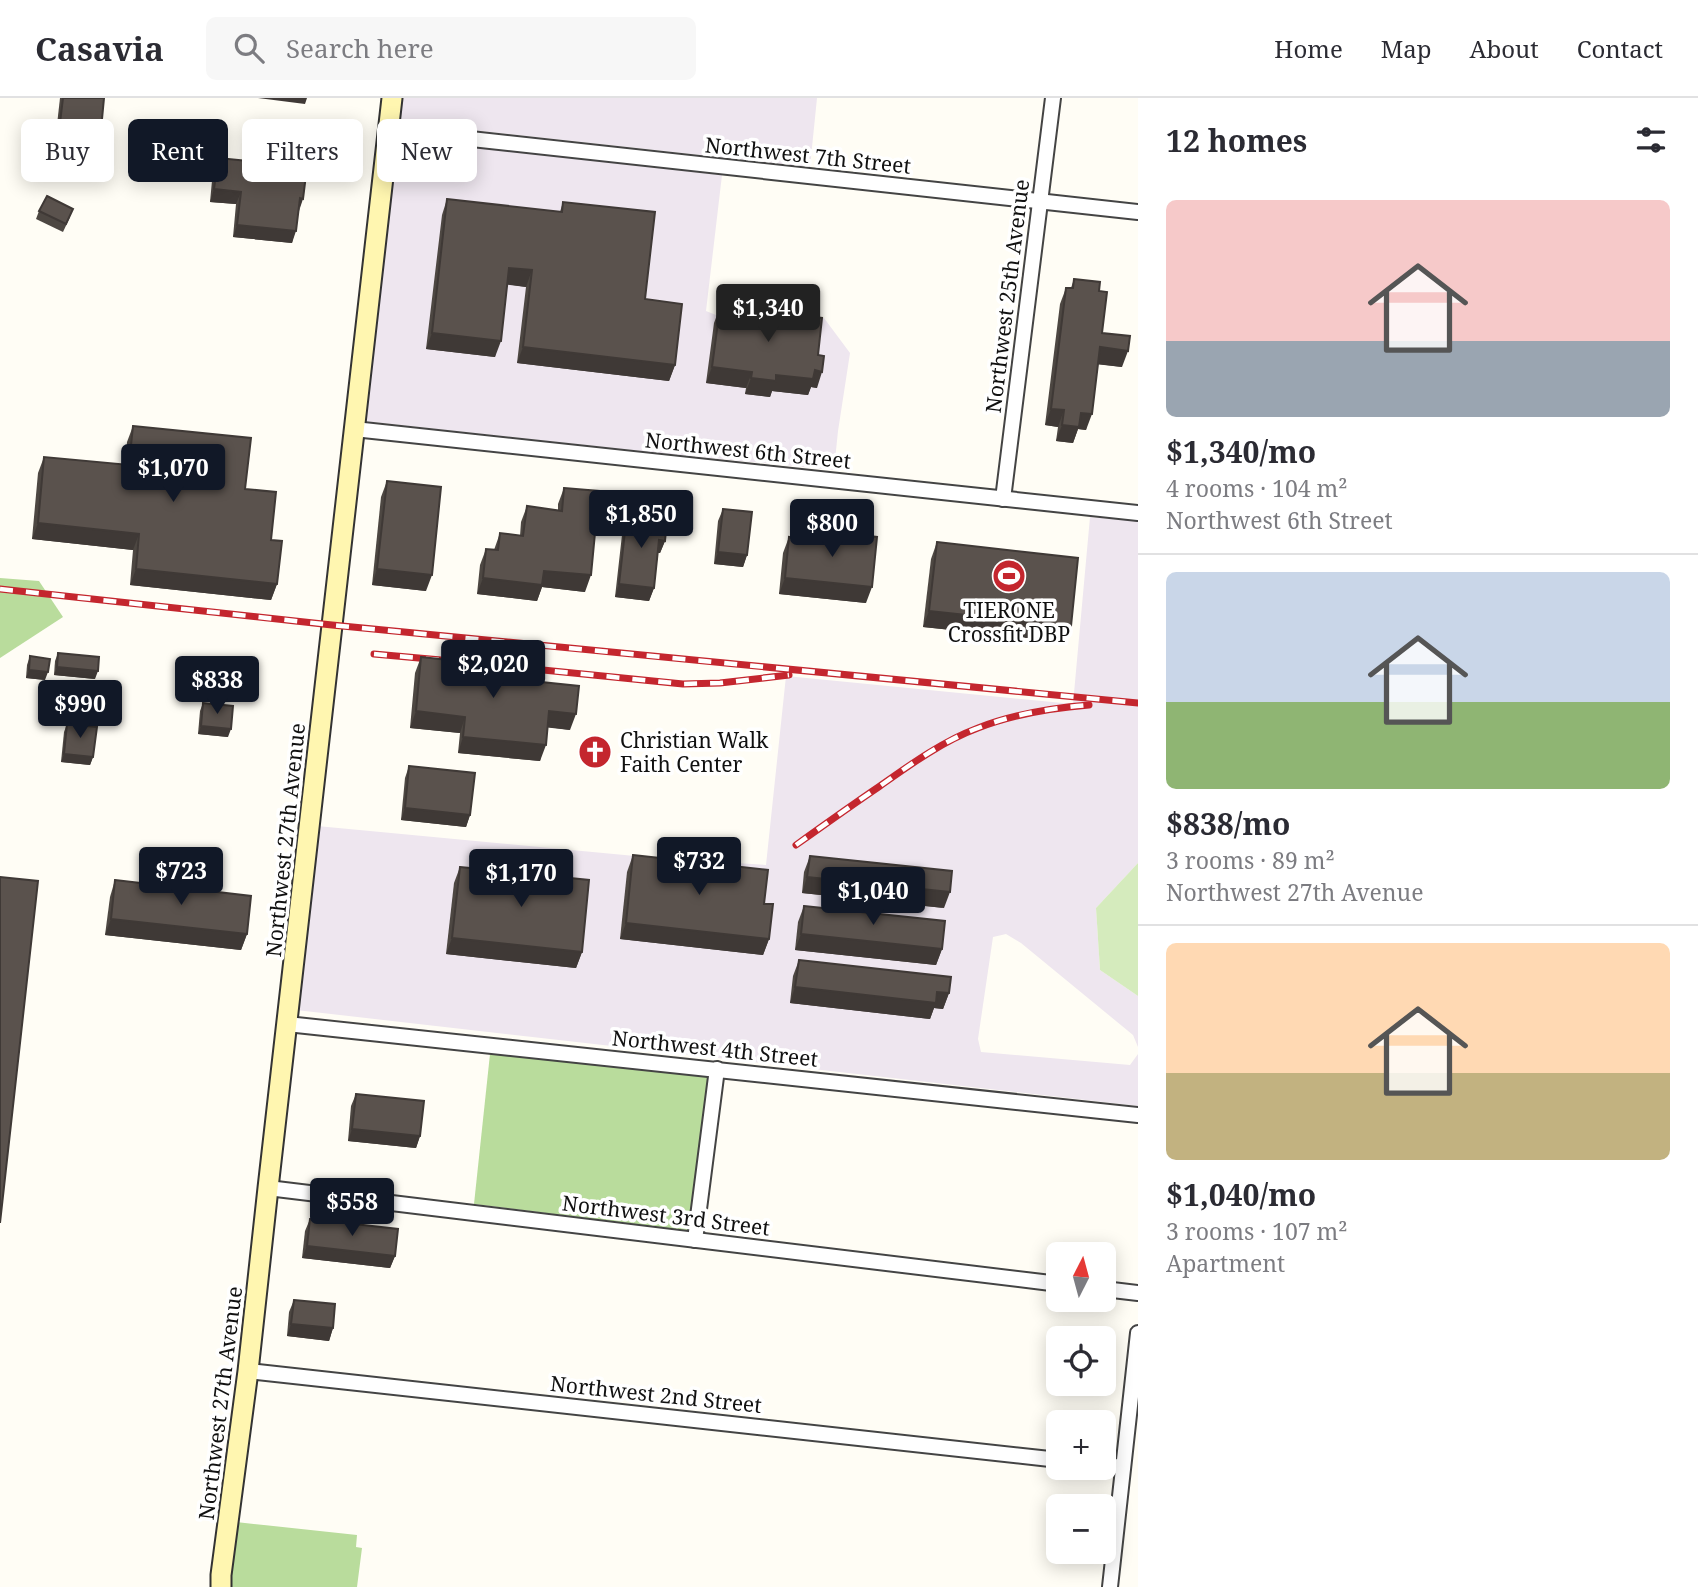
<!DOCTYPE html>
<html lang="en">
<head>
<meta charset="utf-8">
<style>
  :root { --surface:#fff; --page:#f7f7f7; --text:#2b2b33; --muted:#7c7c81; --line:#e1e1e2; --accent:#111827 }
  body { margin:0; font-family:"Noto Serif",serif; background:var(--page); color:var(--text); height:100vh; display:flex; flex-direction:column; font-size:26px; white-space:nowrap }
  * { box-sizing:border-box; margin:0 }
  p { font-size:23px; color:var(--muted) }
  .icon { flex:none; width:38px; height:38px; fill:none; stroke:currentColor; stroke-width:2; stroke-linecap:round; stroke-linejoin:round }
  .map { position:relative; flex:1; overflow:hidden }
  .side { display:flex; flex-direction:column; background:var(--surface); width:560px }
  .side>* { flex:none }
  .guide { position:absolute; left:21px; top:21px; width:665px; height:63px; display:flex; gap:14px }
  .needle { width:46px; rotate:6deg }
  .tools { position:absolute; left:1046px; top:1144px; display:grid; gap:14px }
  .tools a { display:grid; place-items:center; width:70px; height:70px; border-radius:10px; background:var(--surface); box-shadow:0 4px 18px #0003; font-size:35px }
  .price { position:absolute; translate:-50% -60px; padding:0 16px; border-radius:7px; background:var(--accent); color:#fff; font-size:23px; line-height:46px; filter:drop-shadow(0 2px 4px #0008) }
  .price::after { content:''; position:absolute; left:50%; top:42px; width:21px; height:16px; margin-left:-10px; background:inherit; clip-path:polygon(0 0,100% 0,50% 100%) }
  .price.current { background:#222; color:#fff }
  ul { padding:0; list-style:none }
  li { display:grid; align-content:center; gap:14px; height:371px; padding:0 28px }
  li+li { border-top:2px solid var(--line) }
  li span { display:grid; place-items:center; height:217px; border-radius:10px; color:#555 }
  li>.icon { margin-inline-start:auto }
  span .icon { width:126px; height:126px; fill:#fffc; stroke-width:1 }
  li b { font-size:30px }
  h2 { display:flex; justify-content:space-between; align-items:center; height:84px; padding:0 28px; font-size:30px }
  .chip { padding:0 24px; border-radius:10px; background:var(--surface); box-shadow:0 4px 18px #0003; font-size:24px; line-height:63px }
  .chip.current { background:var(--accent); color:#fff }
  header { display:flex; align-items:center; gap:42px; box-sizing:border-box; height:98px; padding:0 35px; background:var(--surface); border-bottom:2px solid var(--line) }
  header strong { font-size:33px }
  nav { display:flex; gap:38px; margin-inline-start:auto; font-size:24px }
  .search { width:490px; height:63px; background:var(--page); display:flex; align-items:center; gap:18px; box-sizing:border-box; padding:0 24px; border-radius:10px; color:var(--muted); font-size:26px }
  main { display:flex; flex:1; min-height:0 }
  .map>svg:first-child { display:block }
  .industrial { fill:#eee6ef }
  .green { fill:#d5ebbd }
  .forest { fill:#b9dc9c }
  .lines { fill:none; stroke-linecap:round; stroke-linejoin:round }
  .minor-casing { stroke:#444; stroke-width:18 }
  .secondary-casing { stroke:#333; stroke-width:23 }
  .minor { stroke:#fff; stroke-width:14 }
  .secondary { stroke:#fff6b0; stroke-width:19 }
  .rail-casing { stroke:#c4262e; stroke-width:7 }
  .rail { stroke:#fff; stroke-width:4.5; stroke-dasharray:13; stroke-linecap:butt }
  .wall { fill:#4d4742 }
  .shaded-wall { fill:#3f3936 }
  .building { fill:#5a524d; stroke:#3f3936; stroke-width:2 }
  .labels { text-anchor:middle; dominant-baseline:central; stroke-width:7; stroke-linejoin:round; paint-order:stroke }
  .street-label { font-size:21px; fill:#111; stroke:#fff }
  .poi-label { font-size:21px; fill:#111; stroke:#fff }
</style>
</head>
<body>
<header>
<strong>Casavia</strong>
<div class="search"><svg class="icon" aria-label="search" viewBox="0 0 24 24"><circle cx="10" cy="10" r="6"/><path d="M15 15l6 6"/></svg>Search here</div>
<nav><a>Home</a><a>Map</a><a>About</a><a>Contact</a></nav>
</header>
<main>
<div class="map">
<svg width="1138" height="1489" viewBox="0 0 1138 1489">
  <rect width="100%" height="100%" fill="#fffdf5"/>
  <g class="industrial">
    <polygon points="400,0 817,0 810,69 398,24"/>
    <polygon points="396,41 722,77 706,213 721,219 773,218 824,220 850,255 838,333 834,372 668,356 363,323"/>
    <polygon points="1090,419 1138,423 1138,765 1096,810 1100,872 1138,898 1138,949 1133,937 1021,845 1006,836 993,839 978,941 981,954 1130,967 1138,956 1138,1008 296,912 317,728 656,760 766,767 786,578 1073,606"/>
  </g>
  <polygon class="green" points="1138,765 1138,898 1100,872 1096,810"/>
  <g class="forest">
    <polygon points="0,480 39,483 63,519 0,560"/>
    <polygon points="490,956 708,978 689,1133 474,1106"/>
    <polygon points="236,1424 357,1437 356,1449 362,1450 357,1489 229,1489"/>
  </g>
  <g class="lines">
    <defs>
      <g id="minor">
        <polyline points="389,32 1138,114"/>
        <polyline points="354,331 1138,415"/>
        <polyline points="1003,401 1053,0"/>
        <polyline points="287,926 1138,1017"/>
        <polyline points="268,1090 1059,1186"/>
        <polyline points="695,1142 717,971"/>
        <polyline points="1104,1191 1138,1195"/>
        <polyline points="248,1273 1059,1362"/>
        <polyline points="1104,1367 1123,1369"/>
        <polyline points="1110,1489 1138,1235"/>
      </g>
      <polyline id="secondary" points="221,1489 221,1477 248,1273 268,1090 392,0"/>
    </defs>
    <use href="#minor" class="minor-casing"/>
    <use href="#secondary" class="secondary-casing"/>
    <use href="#minor" class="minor"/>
    <use href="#secondary" class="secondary"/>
    <defs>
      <g id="rail">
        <polyline points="0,491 332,527 1138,605"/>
        <polyline points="374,556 441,562"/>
        <polyline points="503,568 683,586 720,585 789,577"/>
        <path d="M796 747C824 727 852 707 880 688 911 666 943 643 978 630 1014 616 1051 610 1089 607"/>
      </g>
    </defs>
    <use href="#rail" class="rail-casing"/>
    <use href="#rail" class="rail"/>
  </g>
  <g class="wall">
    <polygon points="60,0 104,0 98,63 93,75 52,71"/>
    <polygon points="218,60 299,113 292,145 233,139 236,106 210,104 213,72"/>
    <polygon points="447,101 560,114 563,104 645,201 675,267 669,283 517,265 526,189 507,186 495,259 426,251 442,117"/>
    <polygon points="39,113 70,119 63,134 36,121"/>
    <polygon points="1074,181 1099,193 1102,235 1122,269 1098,266 1086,332 1078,331 1073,345 1056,343 1058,329 1045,327 1060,206 1066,190 1071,190"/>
    <polygon points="720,209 818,257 817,290 811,289 808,297 772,293 770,299 745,296 746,290 706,285 714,225"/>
    <polygon points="133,328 245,391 271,442 277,486 271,502 130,487 133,452 32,441 38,375 44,359 125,367 127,344"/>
    <polygon points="387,383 426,493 372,487 381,399"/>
    <polygon points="564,390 585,494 542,489 537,503 477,496 480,467 486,451 494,452 500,435 520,438 521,424 527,408 558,412 558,406"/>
    <polygon points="723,411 747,457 743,469 714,466 718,423"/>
    <polygon points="627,416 665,443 660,455 658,455 654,490 649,503 615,499 623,428"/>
    <polygon points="811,432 866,505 779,496 783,455 789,439 808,441"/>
    <polygon points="937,444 1071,528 1065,544 923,529 931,461"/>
    <polygon points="58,555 95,581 54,577 55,563"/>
    <polygon points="30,558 45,582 26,580 27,567"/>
    <polygon points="421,559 522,582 570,632 548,629 540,663 458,655 460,635 410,630 415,575"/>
    <polygon points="203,605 228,639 198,636 200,613"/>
    <polygon points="67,626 93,659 90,667 61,664 64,634"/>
    <polygon points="409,668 470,717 466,729 401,722 405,680"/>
    <polygon points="633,757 764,806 769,841 763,857 620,841 627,774"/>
    <polygon points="810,758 944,810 802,795 804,774"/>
    <polygon points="460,769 582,854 576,870 446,856 454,785"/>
    <polygon points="115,782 247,836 241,852 105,837 110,799"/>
    <polygon points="804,808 942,851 936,867 795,852 798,824"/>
    <polygon points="799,862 949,895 943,911 934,910 930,921 790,905 793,878"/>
    <polygon points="356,996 420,1038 416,1050 348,1043 351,1008"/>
    <polygon points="310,1121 395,1158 390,1170 302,1160 305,1133"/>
    <polygon points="294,1202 333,1230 329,1243 287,1238 289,1214"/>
  </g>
  <g class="shaded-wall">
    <polygon points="258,0 307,0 305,6"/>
    <polygon points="56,58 98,63 93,75 52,71"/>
    <polygon points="214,91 241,94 236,106 210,104"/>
    <polygon points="300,100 303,101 299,113"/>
    <polygon points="237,127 296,133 292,145 233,139"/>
    <polygon points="509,170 532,172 526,189 503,186"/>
    <polygon points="432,235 501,243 495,259 426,251"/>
    <polygon points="523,249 675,267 669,283 517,265"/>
    <polygon points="1100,249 1128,253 1122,269 1095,266"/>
    <polygon points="712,269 752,274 746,290 706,285"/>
    <polygon points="815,272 822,274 817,290 811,289 808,297 772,293 770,299 745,296 751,280"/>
    <polygon points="1051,311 1064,312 1058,329 1045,327"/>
    <polygon points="1081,315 1092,316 1086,332 1078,331 1073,345 1056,343 1062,327"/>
    <polygon points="38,425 139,436 133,452 32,441"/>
    <polygon points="659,442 665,443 660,455 655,454"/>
    <polygon points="718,454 747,457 743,469 714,466"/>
    <polygon points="136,471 277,486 271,502 130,487"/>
    <polygon points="377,471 432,477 426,493 372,487"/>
    <polygon points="544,473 591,477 585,494 542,489 537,503 477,496 483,480"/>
    <polygon points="785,480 872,489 866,505 779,496"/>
    <polygon points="619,486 654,490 649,503 615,499"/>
    <polygon points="929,513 1071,528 1065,544 923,529"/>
    <polygon points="57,569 98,573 95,581 54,577"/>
    <polygon points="29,572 48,574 45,582 26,580"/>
    <polygon points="416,613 465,619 460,635 410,630"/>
    <polygon points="549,613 576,616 570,632 543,629"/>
    <polygon points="201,628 231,631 228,639 198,636"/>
    <polygon points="463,639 546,647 540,663 458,655"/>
    <polygon points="64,656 93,659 90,667 61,664"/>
    <polygon points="405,710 470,717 466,729 401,722"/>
    <polygon points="807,779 950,794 944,810 802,795"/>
    <polygon points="111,821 247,836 241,852 105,837"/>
    <polygon points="626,825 769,841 763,857 620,841"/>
    <polygon points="801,836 942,851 936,867 795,852"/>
    <polygon points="452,840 582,854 576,870 446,856"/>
    <polygon points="795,889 937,894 949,895 943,911 934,910 930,921 790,905"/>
    <polygon points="352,1031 420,1038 416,1050 348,1043"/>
    <polygon points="307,1148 395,1158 390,1170 302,1160"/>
    <polygon points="291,1226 333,1230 329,1243 287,1238"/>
  </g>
  <g class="building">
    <polygon points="63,0 104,0 98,63 56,58"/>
    <polygon points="218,60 307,69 303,101 300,100 296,133 237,127 241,94 214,91"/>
    <polygon points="47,98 73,111 66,126 39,113"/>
    <polygon points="447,101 562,114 563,104 655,114 645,201 682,206 675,267 523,249 532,172 509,170 501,243 432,235"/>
    <polygon points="1074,181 1100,184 1099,193 1107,194 1102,235 1130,238 1128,253 1100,249 1092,316 1081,315 1079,329 1062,327 1064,312 1051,311 1066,190 1073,190"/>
    <polygon points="720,209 822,220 818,257 824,258 822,274 815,272 813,281 776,277 776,283 751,280 752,274 712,269"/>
    <polygon points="133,328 251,340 245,391 276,394 271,442 282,443 277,486 136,471 139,436 38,425 44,359 129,367"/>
    <polygon points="387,383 441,389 432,477 377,471"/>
    <polygon points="564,390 599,393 591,477 544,473 542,487 483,480 486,451 498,452 500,435 523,438 527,408 562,413"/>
    <polygon points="723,411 752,414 747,457 718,454"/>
    <polygon points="627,416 667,421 665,443 659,442 654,490 619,486"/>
    <polygon points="811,432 877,439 872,489 785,480 789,439 810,442"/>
    <polygon points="937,444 1078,460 1071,528 929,513"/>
    <polygon points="58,555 99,559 98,573 57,569"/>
    <polygon points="30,558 50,561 48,574 29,572"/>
    <polygon points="421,559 523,570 522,582 579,588 576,616 549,613 546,647 463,639 465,619 416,613"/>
    <polygon points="203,605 233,608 231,631 201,628"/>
    <polygon points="67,626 97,629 93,659 64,656"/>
    <polygon points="409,668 475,675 470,717 405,710"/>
    <polygon points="633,757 768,772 764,806 773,806 769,841 626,825"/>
    <polygon points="810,758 952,773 950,794 807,779"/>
    <polygon points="460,769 589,782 582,854 452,840"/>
    <polygon points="0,779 38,783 0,1125"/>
    <polygon points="115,782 251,798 247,836 111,821"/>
    <polygon points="804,808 945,823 942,851 801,836"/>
    <polygon points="799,862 951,879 949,895 937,894 936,905 795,889"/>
    <polygon points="356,996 424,1003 420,1038 352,1031"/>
    <polygon points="310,1121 398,1131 395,1158 307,1148"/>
    <polygon points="294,1202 335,1206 333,1230 291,1226"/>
  </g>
  <defs>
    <symbol id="stadium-disc" viewBox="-11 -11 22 22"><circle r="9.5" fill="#c4262e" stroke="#fff"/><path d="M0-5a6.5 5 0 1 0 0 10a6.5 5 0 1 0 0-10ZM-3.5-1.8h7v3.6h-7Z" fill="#fff"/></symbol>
    <symbol id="church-disc" viewBox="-11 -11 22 22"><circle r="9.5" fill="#c4262e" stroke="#fff"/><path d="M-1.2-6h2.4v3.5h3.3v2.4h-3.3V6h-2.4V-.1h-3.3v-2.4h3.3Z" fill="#fff"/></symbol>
  </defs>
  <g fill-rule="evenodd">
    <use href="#stadium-disc" x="990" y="459" width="38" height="38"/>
    <use href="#church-disc" x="576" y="635" width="38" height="38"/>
  </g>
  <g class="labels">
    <g class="street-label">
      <text transform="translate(808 57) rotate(6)">Northwest 7th Street</text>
      <text transform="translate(1007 198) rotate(-83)">Northwest 25th Avenue</text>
      <text transform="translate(748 352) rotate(6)">Northwest 6th Street</text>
      <text transform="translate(285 742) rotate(-84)">Northwest 27th Avenue</text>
      <text transform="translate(715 950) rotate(6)">Northwest 4th Street</text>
      <text transform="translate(666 1117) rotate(7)">Northwest 3rd Street</text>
      <text transform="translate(656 1296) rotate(6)">Northwest 2nd Street</text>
      <text transform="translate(220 1305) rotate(-83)">Northwest 27th Avenue</text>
    </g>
    <g class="poi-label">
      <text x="1009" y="512">TIERONE<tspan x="1009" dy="24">Crossfit DBP</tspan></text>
      <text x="620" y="642" text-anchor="start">Christian Walk<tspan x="620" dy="24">Faith Center</tspan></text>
    </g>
  </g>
</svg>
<div class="tools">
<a><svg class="needle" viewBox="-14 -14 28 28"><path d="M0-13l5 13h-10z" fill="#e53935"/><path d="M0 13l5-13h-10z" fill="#7c7c81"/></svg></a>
<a><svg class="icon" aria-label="locate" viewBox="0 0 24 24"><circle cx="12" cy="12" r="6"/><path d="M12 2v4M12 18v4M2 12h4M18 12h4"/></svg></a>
<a>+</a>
<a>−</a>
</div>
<b class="price current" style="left:768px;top:246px">$1,340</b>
<b class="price" style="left:173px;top:406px">$1,070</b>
<b class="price" style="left:641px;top:452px">$1,850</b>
<b class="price" style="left:832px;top:461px">$800</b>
<b class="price" style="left:493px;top:602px">$2,020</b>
<b class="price" style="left:217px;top:618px">$838</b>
<b class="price" style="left:80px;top:642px">$990</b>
<b class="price" style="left:699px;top:799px">$732</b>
<b class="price" style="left:181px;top:809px">$723</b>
<b class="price" style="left:521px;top:811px">$1,170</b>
<b class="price" style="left:873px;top:829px">$1,040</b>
<b class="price" style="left:352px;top:1140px">$558</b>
<div class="guide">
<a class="chip">Buy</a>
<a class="chip current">Rent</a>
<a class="chip">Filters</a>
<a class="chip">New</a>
</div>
</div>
<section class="side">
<h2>12 homes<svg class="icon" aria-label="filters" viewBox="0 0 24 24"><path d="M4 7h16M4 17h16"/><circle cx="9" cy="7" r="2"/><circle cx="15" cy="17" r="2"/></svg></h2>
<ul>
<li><span style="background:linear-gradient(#f6c9c9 65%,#9aa5b1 0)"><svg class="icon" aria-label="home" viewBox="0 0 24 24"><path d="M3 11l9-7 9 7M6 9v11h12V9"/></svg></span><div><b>$1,340/mo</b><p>4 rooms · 104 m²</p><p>Northwest 6th Street</p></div></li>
<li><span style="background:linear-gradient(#c9d6e8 60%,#8fb573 0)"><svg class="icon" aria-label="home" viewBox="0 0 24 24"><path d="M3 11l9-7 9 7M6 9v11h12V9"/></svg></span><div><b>$838/mo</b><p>3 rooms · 89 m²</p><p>Northwest 27th Avenue</p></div></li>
<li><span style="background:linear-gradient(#ffd9b3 60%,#c2b280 0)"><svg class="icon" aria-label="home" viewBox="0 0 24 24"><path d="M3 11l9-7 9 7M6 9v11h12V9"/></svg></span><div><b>$1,040/mo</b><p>3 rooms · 107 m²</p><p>Apartment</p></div></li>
</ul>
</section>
</main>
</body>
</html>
